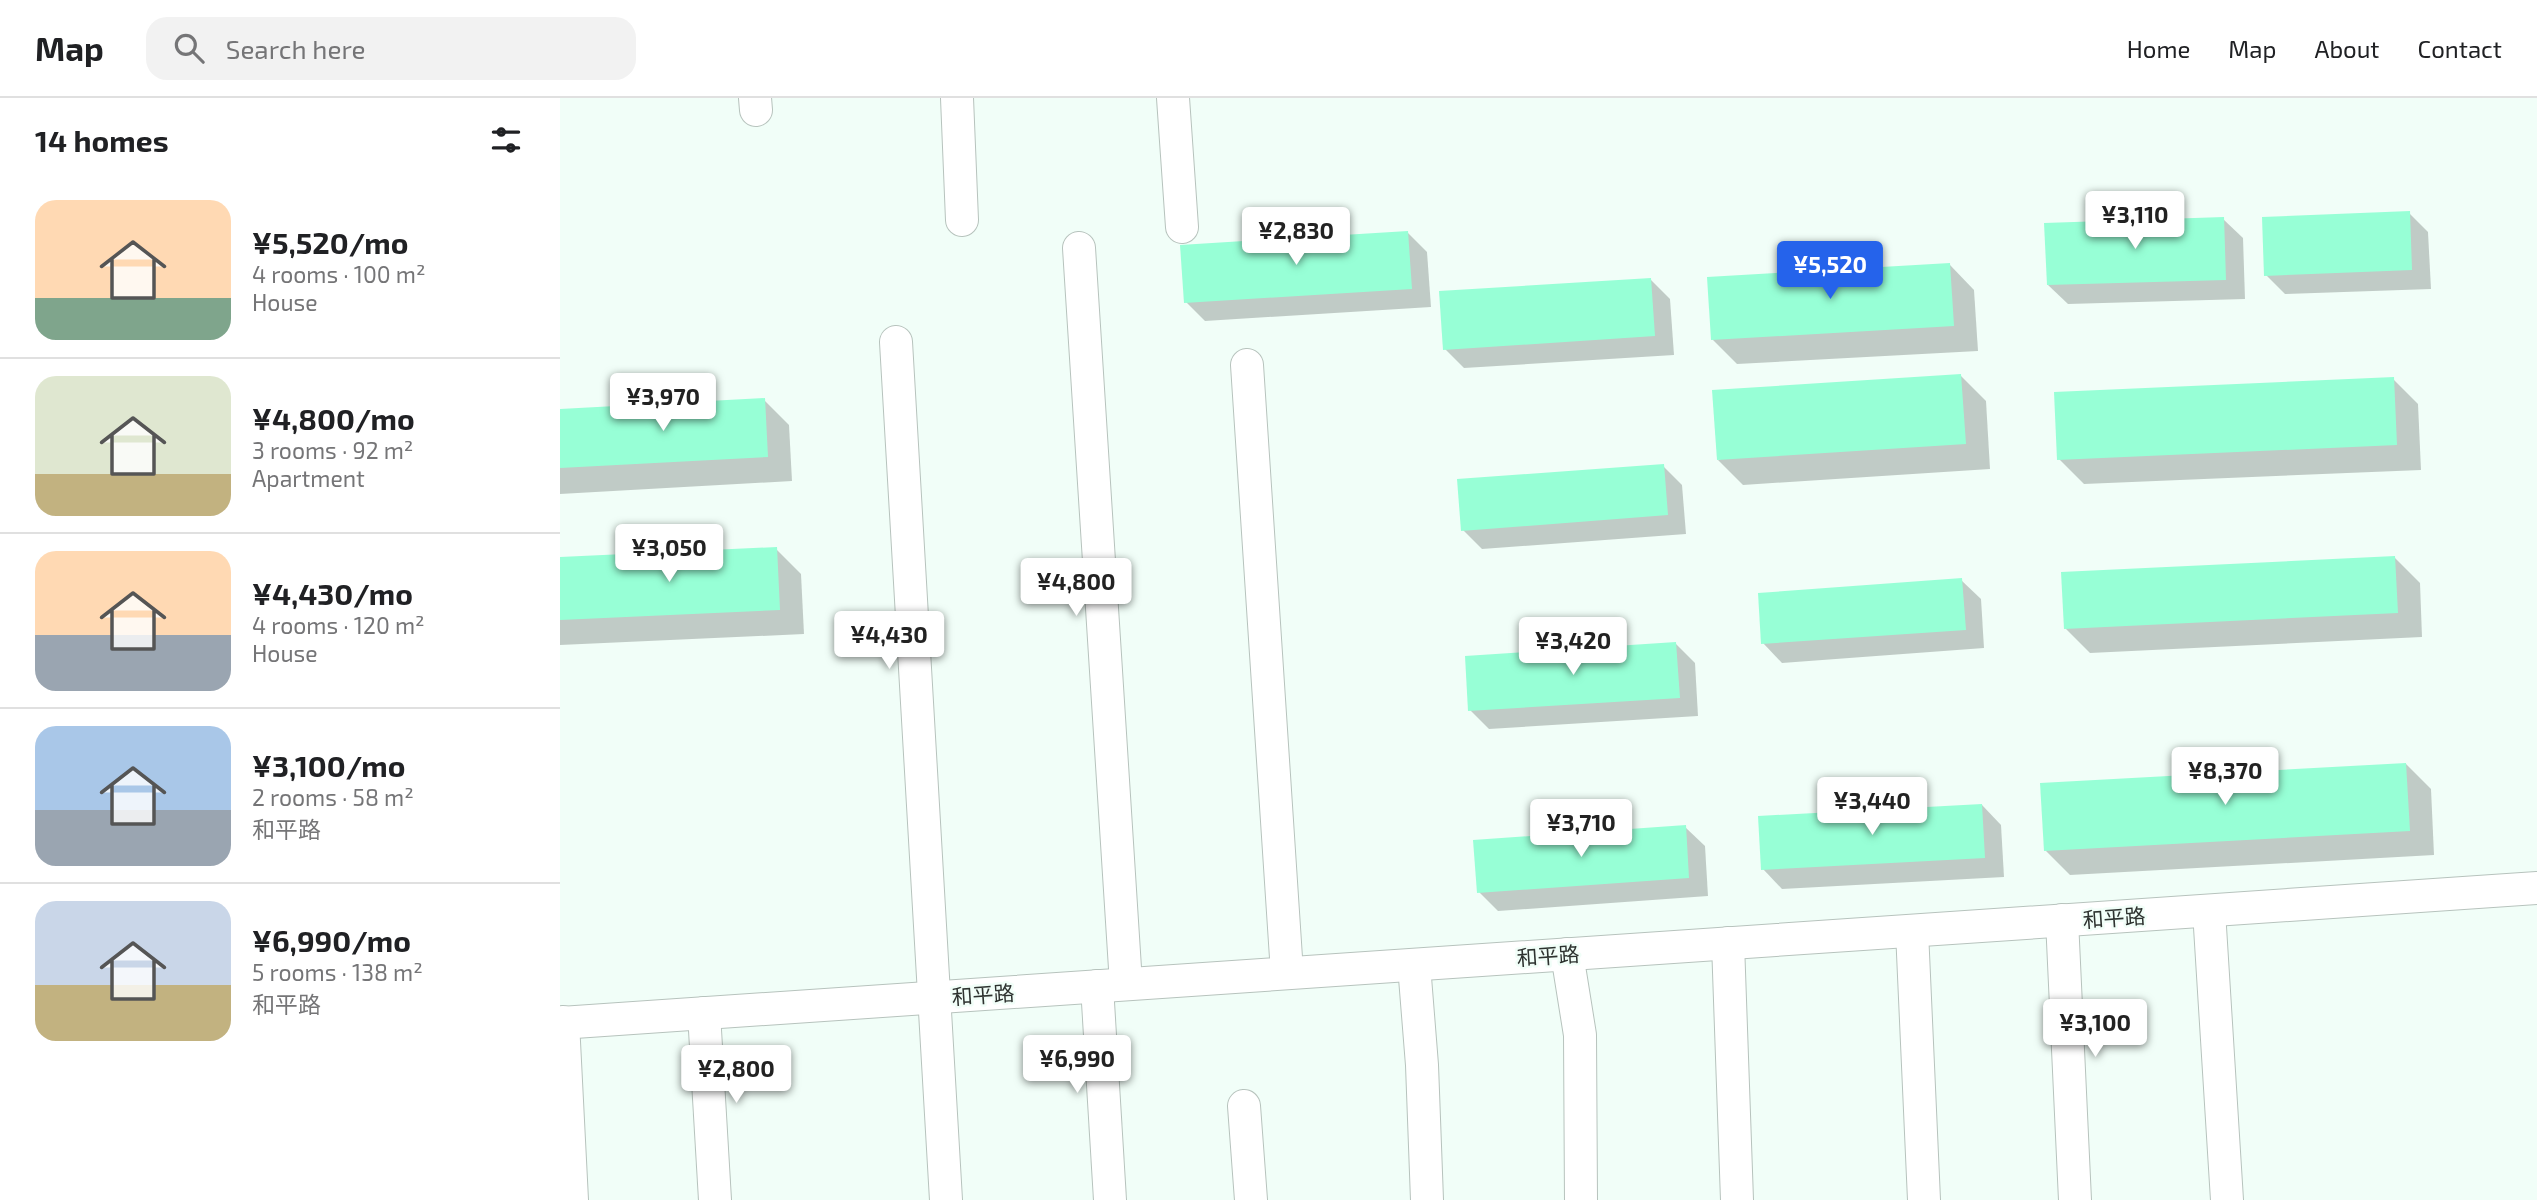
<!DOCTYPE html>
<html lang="en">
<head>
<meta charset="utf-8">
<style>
  :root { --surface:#fff; --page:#f2f2f2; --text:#202124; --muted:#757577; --line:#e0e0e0; --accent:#2563eb }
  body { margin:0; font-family:"Exo 2","Noto Sans SC",sans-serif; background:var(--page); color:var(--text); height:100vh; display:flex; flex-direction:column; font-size:26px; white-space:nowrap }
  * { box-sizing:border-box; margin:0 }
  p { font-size:23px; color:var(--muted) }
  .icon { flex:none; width:38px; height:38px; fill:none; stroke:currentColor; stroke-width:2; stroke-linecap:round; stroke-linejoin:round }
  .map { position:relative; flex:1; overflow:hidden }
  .sheet { display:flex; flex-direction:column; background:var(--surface); width:560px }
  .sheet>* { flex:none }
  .price { position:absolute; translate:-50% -60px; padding:0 16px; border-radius:7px; background:#fff; color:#222; font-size:23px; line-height:46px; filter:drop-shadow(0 2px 4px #0008) }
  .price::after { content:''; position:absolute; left:50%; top:42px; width:21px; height:16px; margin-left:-10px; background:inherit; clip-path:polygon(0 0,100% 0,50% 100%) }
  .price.on { background:var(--accent); color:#fff }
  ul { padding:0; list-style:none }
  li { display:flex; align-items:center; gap:21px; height:175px; padding:0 35px }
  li+li { border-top:2px solid var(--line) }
  li span { display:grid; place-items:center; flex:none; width:196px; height:140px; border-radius:21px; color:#555 }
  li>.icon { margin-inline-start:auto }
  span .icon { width:84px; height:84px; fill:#fffc; stroke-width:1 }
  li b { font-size:30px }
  h2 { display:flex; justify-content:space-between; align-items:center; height:84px; padding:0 35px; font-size:30px }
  header { display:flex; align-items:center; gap:42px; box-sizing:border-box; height:98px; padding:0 35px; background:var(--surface); border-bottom:2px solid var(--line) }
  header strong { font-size:33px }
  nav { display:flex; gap:38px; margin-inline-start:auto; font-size:24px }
  .search { width:490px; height:63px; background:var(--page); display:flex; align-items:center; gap:18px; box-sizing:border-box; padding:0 24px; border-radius:21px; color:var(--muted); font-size:26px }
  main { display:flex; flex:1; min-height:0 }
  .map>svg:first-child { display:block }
  .shadow { fill:#0003 }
  .building { fill:#97ffd6 }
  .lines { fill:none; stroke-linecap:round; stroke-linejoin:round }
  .minor-casing { stroke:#b7c3bd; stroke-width:34 }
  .minor { stroke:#fff; stroke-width:32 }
  .labels { text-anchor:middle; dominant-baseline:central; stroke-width:5; stroke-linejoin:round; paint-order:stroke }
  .street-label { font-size:21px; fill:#2d322f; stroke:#f1fef8 }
</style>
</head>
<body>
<header>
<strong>Map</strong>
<div class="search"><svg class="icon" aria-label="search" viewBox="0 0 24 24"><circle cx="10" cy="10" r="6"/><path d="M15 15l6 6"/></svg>Search here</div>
<nav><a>Home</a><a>Map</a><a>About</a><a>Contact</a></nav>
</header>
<main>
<section class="sheet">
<h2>14 homes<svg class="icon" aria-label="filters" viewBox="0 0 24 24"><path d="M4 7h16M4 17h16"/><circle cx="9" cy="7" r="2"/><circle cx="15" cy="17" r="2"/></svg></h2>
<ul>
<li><span style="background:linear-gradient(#ffd9b3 70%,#7fa58c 0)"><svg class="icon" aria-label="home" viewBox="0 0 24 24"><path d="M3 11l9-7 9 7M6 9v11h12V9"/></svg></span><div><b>¥5,520/mo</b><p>4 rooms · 100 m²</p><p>House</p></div></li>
<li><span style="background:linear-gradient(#dfe7d0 70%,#c2b280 0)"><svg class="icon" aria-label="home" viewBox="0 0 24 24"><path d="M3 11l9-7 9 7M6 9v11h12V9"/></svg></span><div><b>¥4,800/mo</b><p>3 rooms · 92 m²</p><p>Apartment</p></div></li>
<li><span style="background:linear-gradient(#ffd9b3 60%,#9aa5b1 0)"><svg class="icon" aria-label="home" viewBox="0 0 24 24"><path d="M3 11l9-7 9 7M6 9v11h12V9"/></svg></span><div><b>¥4,430/mo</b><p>4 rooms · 120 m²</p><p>House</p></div></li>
<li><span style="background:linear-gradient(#a9c7e8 60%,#9aa5b1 0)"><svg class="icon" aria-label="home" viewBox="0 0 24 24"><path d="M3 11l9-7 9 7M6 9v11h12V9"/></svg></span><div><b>¥3,100/mo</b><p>2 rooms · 58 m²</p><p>和平路</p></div></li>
<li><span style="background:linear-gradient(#c9d6e8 60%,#c2b280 0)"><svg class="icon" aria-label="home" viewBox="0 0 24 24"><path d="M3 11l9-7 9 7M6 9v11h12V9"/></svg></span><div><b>¥6,990/mo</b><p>5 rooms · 138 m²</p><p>和平路</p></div></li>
</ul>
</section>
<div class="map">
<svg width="1977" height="1102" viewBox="0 0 1977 1102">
  <rect width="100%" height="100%" fill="#f1fef8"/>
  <g class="shadow">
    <polygon points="1849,115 1868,134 1871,191 1725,196 1706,177"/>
    <polygon points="1663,121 1683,140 1685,201 1508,206 1488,187"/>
    <polygon points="848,135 867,154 871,209 645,223 626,204"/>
    <polygon points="1390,167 1414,192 1418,253 1177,266 1152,241"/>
    <polygon points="1091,182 1110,201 1114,257 904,270 885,251"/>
    <polygon points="1401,278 1426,303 1430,371 1183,387 1158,362"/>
    <polygon points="1833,281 1858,306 1861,372 1524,386 1499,361"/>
    <polygon points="204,302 229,327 232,383 0,396 0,313"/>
    <polygon points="1103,368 1122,387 1126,436 922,451 903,432"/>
    <polygon points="216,451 241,476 244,536 0,547 0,461"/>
    <polygon points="1835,460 1860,485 1862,539 1530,555 1505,530"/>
    <polygon points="1401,482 1421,501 1424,550 1222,565 1203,545"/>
    <polygon points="1116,546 1135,565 1138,618 929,631 910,612"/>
    <polygon points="1846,666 1871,691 1874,757 1510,777 1485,752"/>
    <polygon points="1422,707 1441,727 1444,779 1222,791 1203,771"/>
    <polygon points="1125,729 1145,748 1148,798 938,813 919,794"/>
  </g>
  <g class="building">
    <polygon points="1850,113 1852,172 1704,178 1702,119"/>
    <polygon points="1664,119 1666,182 1487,187 1484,125"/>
    <polygon points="848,133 852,191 624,205 620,147"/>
    <polygon points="1390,165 1394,228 1151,242 1147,179"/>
    <polygon points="1091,180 1095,238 883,252 879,193"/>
    <polygon points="1401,276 1406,346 1157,362 1152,292"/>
    <polygon points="1834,279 1837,347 1497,362 1494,294"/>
    <polygon points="205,300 208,359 0,370 0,311"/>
    <polygon points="1104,366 1108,417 901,433 897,381"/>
    <polygon points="217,449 220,512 0,522 0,459"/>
    <polygon points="1835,458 1838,515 1504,531 1501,474"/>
    <polygon points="1402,480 1406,532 1201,546 1198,495"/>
    <polygon points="1116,544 1120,600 908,613 905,558"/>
    <polygon points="1846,665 1850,733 1484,753 1480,685"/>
    <polygon points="1422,706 1425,760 1201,772 1198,718"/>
    <polygon points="1126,727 1129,780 917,795 913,742"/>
  </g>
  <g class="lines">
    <defs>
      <g id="minor">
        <polyline points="195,0 196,12"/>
        <polyline points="397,0 402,122"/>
        <polyline points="613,0 622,129"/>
        <polyline points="519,150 566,886"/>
        <polyline points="336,244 386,1102"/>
        <polyline points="687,267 727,875"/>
        <polyline points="1649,813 1667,1102"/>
        <polyline points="1502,822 1515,1102"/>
        <polyline points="1352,833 1364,1102"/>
        <polyline points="1168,845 1177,1102"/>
        <polyline points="1007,856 1020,937 1021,1102"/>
        <polyline points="854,867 862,967 867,1102"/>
        <polyline points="537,888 550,1102"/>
        <polyline points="144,915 155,1102"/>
        <polyline points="3,924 12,1102"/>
        <polyline points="0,925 1977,790"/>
        <polyline points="684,1008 691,1102"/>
      </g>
    </defs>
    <use href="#minor" class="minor-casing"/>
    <use href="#minor" class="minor"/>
  </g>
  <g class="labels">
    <g class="street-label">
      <text transform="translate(1554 819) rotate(-4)">和平路</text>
      <text transform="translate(988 857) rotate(-4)">和平路</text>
      <text transform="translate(423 896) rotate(-4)">和平路</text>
    </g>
  </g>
</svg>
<b class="price" style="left:1575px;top:153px">¥3,110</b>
<b class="price" style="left:736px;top:169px">¥2,830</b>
<b class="price on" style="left:1270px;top:203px">¥5,520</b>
<b class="price" style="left:103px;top:335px">¥3,970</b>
<b class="price" style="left:109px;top:486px">¥3,050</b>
<b class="price" style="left:516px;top:520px">¥4,800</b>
<b class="price" style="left:329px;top:573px">¥4,430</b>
<b class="price" style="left:1013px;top:579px">¥3,420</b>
<b class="price" style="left:1665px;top:709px">¥8,370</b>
<b class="price" style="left:1312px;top:739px">¥3,440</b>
<b class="price" style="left:1021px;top:761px">¥3,710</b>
<b class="price" style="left:1535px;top:961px">¥3,100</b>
<b class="price" style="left:517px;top:997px">¥6,990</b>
<b class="price" style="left:176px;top:1007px">¥2,800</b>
</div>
</main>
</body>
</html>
